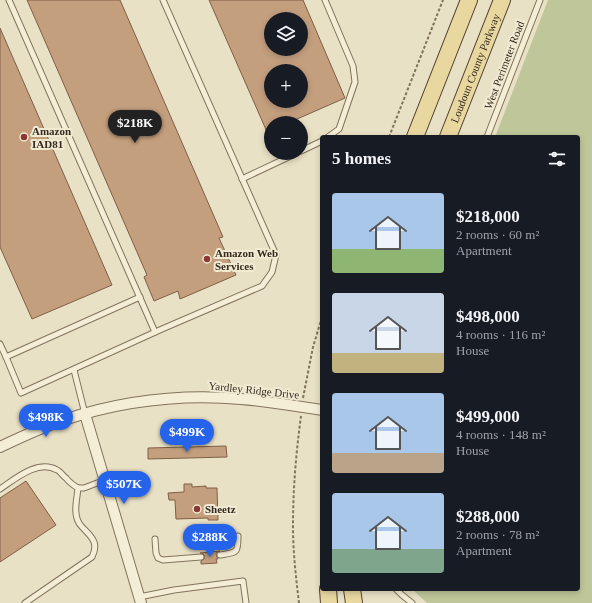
<!DOCTYPE html>
<html lang="en">
<head>
<meta charset="utf-8">
<style>
  :root { --surface:#171b24; --page:#20242c; --text:#f1f3f6; --muted:#9ea1a6; --accent:#2563eb }
  body { margin:0; font-family:Georgia,serif; background:var(--page); color:var(--text); height:100vh; display:flex; flex-direction:column; font-size:15px; white-space:nowrap }
  * { box-sizing:border-box; margin:0 }
  p { font-size:13px; color:var(--muted) }
  .icon { flex:none; width:22px; height:22px; fill:none; stroke:currentColor; stroke-width:2; stroke-linecap:round; stroke-linejoin:round }
  .map { position:relative; flex:1; overflow:hidden }
  .side { position:absolute; left:320px; top:135px; width:260px; height:456px; display:flex; flex-direction:column; background:var(--surface); border-radius:4px; box-shadow:0 2px 6px #0003 }
  .side>* { flex:none }
  .tools { position:absolute; left:264px; top:12px; display:grid; gap:8px }
  .tools a { display:grid; place-items:center; width:44px; height:44px; border-radius:50%; background:var(--surface); box-shadow:0 2px 6px #0003; font-size:20px }
  .price { position:absolute; translate:-50% -34px; padding:0 9px; border-radius:14px; background:var(--accent); color:#fff; font-size:13px; line-height:26px; filter:drop-shadow(0 1px 2px #0008) }
  .price::after { content:''; position:absolute; left:50%; top:24px; width:12px; height:9px; margin-left:-6px; background:inherit; clip-path:polygon(0 0,100% 0,50% 100%) }
  .price.active { background:#222; color:#fff }
  ul { padding:0; list-style:none }
  li { display:flex; align-items:center; gap:12px; height:100px; padding:0 12px }
  li span { display:grid; place-items:center; flex:none; width:112px; height:80px; border-radius:4px; color:#555 }
  li>.icon { margin-inline-start:auto }
  span .icon { width:48px; height:48px; fill:#fffc; stroke-width:1 }
  li b { font-size:17px }
  h2 { display:flex; justify-content:space-between; align-items:center; height:48px; padding:0 12px; font-size:17px }
  .map>svg:first-child { display:block }
  .green { fill:#bfc69a }
  .building { fill:#c49f7e; stroke:#7f5f45; fill-rule:evenodd }
  .lines { fill:none; stroke-linecap:round; stroke-linejoin:round }
  .lane-casing { stroke:#82735d; stroke-width:7 }
  .street-casing { stroke:#82735d; stroke-width:12 }
  .primary-casing { stroke:#514130; stroke-width:18 }
  .path { stroke:#82735d; stroke-width:2; stroke-dasharray:3 2; stroke-linecap:butt }
  .lane { stroke:#f5eed7; stroke-width:5 }
  .street { stroke:#f5eed7; stroke-width:10 }
  .primary { stroke:#e9d7a0; stroke-width:16 }
  .poi-dot { fill:#8b3733; stroke:#f2ebd3; stroke-width:1.5 }
  .labels { text-anchor:middle; dominant-baseline:central; stroke-width:4; stroke-linejoin:round; paint-order:stroke }
  .street-label { font-size:11px; fill:#342a1f; stroke:#f2ebd3 }
  .poi-label { font-size:11px; font-weight:bold; fill:#342a1f; stroke:#f2ebd3; text-anchor:start }
</style>
</head>
<body>
<div class="map">
<svg width="592" height="603" viewBox="0 0 592 603">
  <rect width="100%" height="100%" fill="#e9e1c5"/>
  <polygon class="green" points="548,0 592,0 592,603 427,603 412,589 578,589 578,137 495,137"/>
  <g class="building">
    <polygon points="27,0 120,0 223,237 219,238 236,275 180,299 178,291 154,301 144,277 147,275"/>
    <path d="M209 0H303L345 98 288 123H271V141ZM271 19H301V49H271ZM271 71H301V101H271Z"/>
    <polygon points="0,28 112,285 32,319 0,247"/>
    <polygon points="226,446 227,457 148,459 148,448"/>
    <polygon points="26,481 56,525 0,562 0,498"/>
    <polygon points="184,484 192,484 192,487 206,486 206,488 217,488 218,520 208,520 208,518 176,519 175,500 169,500 168,493 184,492"/>
    <polygon points="220,551 217,552 216,554 217,557 218,559 216,559 217,563 201,564 201,561 204,559 205,556 203,554 200,553"/>
  </g>
  <g class="lines">
    <defs>
      <g id="lane">
        <polyline points="9,0 155,332"/>
        <polyline points="325,0 353,66 355,82 339,129 328,137"/>
        <polyline points="487,137 540,0"/>
        <polyline points="301,151 322,141"/>
        <polyline points="242,179 297,153"/>
        <polyline points="140,297 6,357 21,393 162,329 262,286 272,272 276,255 163,0"/>
        <polyline points="0,344 6,357"/>
        <polyline points="74,370 85,414"/>
        <path d="M0 489C15 479 38 459 57 470 60 471 63 476 66 478 69 482 73 485 78 488H84L105 480"/>
        <polyline points="155,539 156,553 158,558 163,560 201,557"/>
        <path d="M220 555C237 552 238 554 238 536"/>
        <polyline points="396,589 402,595 412,603"/>
        <polyline points="139,597 174,590 243,581 246,603"/>
        <path d="M25 603 92 557C98 545 94 539 85 530 83 528 80 525 79 523 73 513 77 499 78 488"/>
      </g>
      <g id="street">
        <polyline points="85,414 141,603"/>
        <path d="M0 447C21 437 42 427 64 420 121 401 182 394 241 399 268 401 295 406 322 410"/>
      </g>
      <g id="primary">
        <polyline points="415,137 469,0"/>
        <path id="s1" d="M448 137 502 0"/>
        <polyline points="328,589 329,603"/>
        <polyline points="352,589 354,603"/>
      </g>
    </defs>
    <use href="#lane" class="lane-casing"/>
    <use href="#street" class="street-casing"/>
    <use href="#primary" class="primary-casing"/>
    <g class="path">
      <polyline points="389,137 443,0"/>
      <polyline points="303,398 313,347 322,317"/>
      <path d="M299 603C296 578 293 552 293 526 293 489 296 453 301 416"/>
    </g>
    <use href="#lane" class="lane"/>
    <use href="#street" class="street"/>
    <use href="#primary" class="primary"/>
  </g>
  <g class="poi-dot">
    <circle cx="24" cy="137" r="4"/>
    <circle cx="207" cy="259" r="4"/>
    <circle cx="197" cy="509" r="4"/>
  </g>
  <g class="labels">
    <g class="street-label">
      <text transform="translate(504 65) rotate(-69)">West Perimeter Road</text>
      <text stroke="none"><textPath href="#s1" startOffset="74">Loudoun County Parkway</textPath></text>
      <text transform="translate(254 390) rotate(6)">Yardley Ridge Drive</text>
    </g>
    <g class="poi-label">
      <text x="32" y="131">Amazon<tspan x="32" dy="13">IAD81</tspan></text>
      <text x="215" y="253">Amazon Web<tspan x="215" dy="13">Services</tspan></text>
      <text x="205" y="509">Sheetz</text>
    </g>
  </g>
</svg>
<div class="tools">
<a><svg class="icon" aria-label="layers" viewBox="0 0 24 24"><path d="M12 4l9 5-9 5-9-5zM3 14l9 5 9-5"/></svg></a>
<a>+</a>
<a>−</a>
</div>
<b class="price active" style="left:135px;top:144px">$218K</b>
<b class="price" style="left:46px;top:438px">$498K</b>
<b class="price" style="left:187px;top:453px">$499K</b>
<b class="price" style="left:124px;top:505px">$507K</b>
<b class="price" style="left:210px;top:558px">$288K</b>
<section class="side">
<h2>5 homes<svg class="icon" aria-label="filters" viewBox="0 0 24 24"><path d="M4 7h16M4 17h16"/><circle cx="9" cy="7" r="2"/><circle cx="15" cy="17" r="2"/></svg></h2>
<ul>
<li><span style="background:linear-gradient(#a9c7e8 70%,#8fb573 0)"><svg class="icon" aria-label="home" viewBox="0 0 24 24"><path d="M3 11l9-7 9 7M6 9v11h12V9"/></svg></span><div><b>$218,000</b><p>2 rooms · 60 m²</p><p>Apartment</p></div></li>
<li><span style="background:linear-gradient(#c9d6e8 75%,#c2b280 0)"><svg class="icon" aria-label="home" viewBox="0 0 24 24"><path d="M3 11l9-7 9 7M6 9v11h12V9"/></svg></span><div><b>$498,000</b><p>4 rooms · 116 m²</p><p>House</p></div></li>
<li><span style="background:linear-gradient(#a9c7e8 75%,#b9a48a 0)"><svg class="icon" aria-label="home" viewBox="0 0 24 24"><path d="M3 11l9-7 9 7M6 9v11h12V9"/></svg></span><div><b>$499,000</b><p>4 rooms · 148 m²</p><p>House</p></div></li>
<li><span style="background:linear-gradient(#a9c7e8 70%,#7fa58c 0)"><svg class="icon" aria-label="home" viewBox="0 0 24 24"><path d="M3 11l9-7 9 7M6 9v11h12V9"/></svg></span><div><b>$288,000</b><p>2 rooms · 78 m²</p><p>Apartment</p></div></li>
</ul>
</section>
</div>
</body>
</html>
